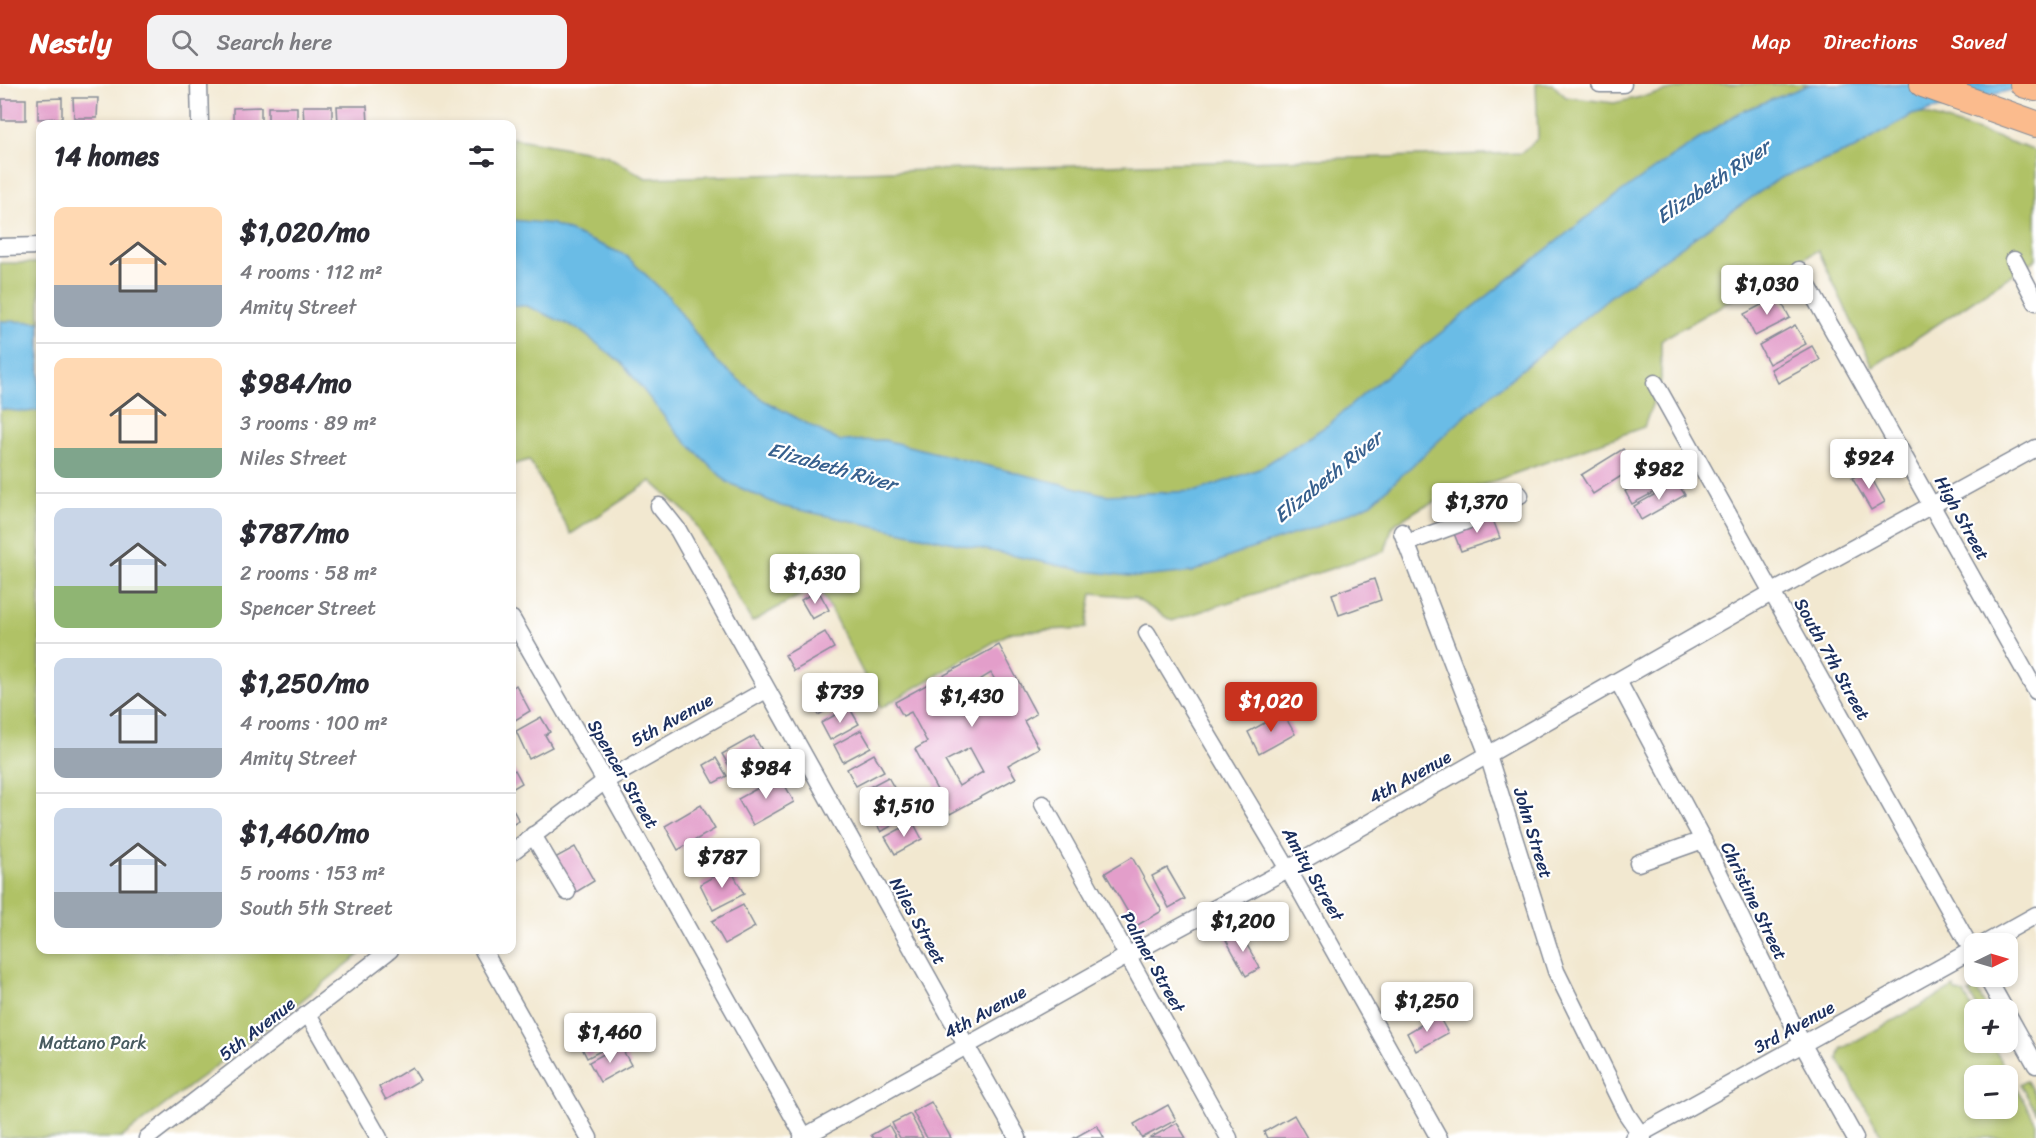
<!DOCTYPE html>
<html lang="en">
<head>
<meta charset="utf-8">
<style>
  :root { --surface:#fff; --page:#f2f2f3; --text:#2b2b33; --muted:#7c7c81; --line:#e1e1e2; --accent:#c8321e }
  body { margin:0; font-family:Sriracha,sans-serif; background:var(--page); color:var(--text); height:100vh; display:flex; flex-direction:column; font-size:22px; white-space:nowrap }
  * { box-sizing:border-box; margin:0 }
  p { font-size:20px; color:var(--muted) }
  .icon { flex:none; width:33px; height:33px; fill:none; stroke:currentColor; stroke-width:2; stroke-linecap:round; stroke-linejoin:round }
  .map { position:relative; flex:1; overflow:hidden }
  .details { position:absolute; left:36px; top:36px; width:480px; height:834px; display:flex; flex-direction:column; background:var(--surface); border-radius:12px; box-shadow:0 3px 9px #0003 }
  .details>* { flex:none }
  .needle { width:39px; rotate:85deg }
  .fabs { position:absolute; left:1964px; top:849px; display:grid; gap:12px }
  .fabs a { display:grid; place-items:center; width:54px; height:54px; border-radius:12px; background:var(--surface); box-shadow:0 3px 9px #0003; font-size:30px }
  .price { position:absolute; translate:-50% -51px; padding:0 14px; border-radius:6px; background:#fff; color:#222; font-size:20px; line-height:39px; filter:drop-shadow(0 2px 3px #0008) }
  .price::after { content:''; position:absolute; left:50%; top:36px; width:18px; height:14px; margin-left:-9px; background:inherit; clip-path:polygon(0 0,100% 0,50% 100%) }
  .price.selected { background:var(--accent); color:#fff }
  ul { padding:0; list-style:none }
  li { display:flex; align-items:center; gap:18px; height:150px; padding:0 18px }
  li+li { border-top:2px solid var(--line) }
  li span { display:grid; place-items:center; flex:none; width:168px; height:120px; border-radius:12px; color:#555 }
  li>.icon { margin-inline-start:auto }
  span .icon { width:72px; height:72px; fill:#fffc; stroke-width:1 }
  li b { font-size:26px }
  h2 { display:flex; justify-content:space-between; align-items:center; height:72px; padding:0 18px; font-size:26px }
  header { display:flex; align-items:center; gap:36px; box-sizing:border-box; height:84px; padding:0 30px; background:var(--accent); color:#fff }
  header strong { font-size:28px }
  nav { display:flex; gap:33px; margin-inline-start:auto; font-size:21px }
  .search { width:420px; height:54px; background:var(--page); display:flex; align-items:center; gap:15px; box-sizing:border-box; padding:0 21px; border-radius:12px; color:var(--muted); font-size:22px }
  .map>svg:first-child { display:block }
  .green { fill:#b0c266; stroke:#667862; stroke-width:1.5; fill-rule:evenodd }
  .water { fill:#6bbce6; stroke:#4376a2; stroke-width:1.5 }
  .building { fill:#e39eca; fill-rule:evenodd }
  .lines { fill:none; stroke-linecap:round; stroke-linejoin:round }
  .minor-casing { stroke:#868c97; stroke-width:19 }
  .highway-casing { stroke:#868c97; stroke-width:28 }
  .minor { stroke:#fff; stroke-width:16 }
  .highway { stroke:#fbbb8d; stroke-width:26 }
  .labels { text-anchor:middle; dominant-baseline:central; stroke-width:4.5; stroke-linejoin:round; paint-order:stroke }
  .street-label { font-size:18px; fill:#1b2f5e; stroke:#fff }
  .park-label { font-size:18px; fill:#485b60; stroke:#fff }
  .water-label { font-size:20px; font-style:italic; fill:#37608e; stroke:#fff }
</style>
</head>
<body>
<header>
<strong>Nestly</strong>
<div class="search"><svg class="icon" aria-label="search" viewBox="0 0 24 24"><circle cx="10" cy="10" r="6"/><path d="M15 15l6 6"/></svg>Search here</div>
<nav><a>Map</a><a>Directions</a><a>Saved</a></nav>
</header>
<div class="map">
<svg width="2036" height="1054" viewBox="0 0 2036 1054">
  <rect width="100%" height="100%" fill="#fff"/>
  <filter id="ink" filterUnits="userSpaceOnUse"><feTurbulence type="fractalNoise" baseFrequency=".0167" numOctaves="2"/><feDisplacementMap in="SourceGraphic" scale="12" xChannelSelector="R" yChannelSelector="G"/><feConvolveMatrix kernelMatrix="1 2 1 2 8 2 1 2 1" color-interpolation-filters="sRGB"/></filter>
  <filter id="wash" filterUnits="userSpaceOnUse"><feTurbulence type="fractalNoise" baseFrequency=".008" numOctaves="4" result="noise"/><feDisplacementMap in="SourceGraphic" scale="24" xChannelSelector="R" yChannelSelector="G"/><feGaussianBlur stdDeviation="1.35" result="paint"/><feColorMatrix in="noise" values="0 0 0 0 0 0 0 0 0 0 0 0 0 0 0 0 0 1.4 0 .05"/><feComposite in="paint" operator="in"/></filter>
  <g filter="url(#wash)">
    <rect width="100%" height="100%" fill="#f2e8d0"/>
    <g class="green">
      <polygon points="1536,0 1552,0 1566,13 1614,19 1698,0 1848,0 1924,30 1988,50 2036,67 2036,175 1873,283 1818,166 1661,256 1661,296 1644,343 1422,423 1393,441 1385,467 1172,537 1133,513 1092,509 1086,544 1011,548 881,624 818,501 752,538 692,434 651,397 571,450 529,376 512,381 512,54 606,71 646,94 1522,69 1538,54"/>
      <polygon points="0,179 40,179 40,866 365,866 286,929 121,1054 0,1054"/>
      <path d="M1954 903 1956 907 1964 910 1974 928V958L1991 959 2036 1039V1054H1883L1838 975 1841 965ZM1974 992H2007V1024H1974Z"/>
      <polygon points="1976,905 1987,925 1978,925 1969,909"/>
      <polygon points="2026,996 2036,1013 2036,1028 2020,1000"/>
    </g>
    <g class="water">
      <polygon points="1811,0 2035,0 1912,31 1854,65 1780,94 1612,211 1463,334 1372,419 1324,440 1242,468 1192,488 1139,493 1085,487 781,422 727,398 677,349 623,280 578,245 527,222 512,221 512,136 552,140 625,171 669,213 715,276 763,316 839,357 884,356 1106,411 1197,407 1259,385 1328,341 1367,307 1595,127 1667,76 1740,28"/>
      <polygon points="0,237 40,238 40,326 26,328 0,325"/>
    </g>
    <g id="blocks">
      <g class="building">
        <polygon points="62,14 62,34 38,35 38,15"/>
        <polygon points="73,14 98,14 97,34 74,34"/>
        <rect x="2" y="15" width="24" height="21"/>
        <polygon points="303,22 332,22 332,40 304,40"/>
        <polygon points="337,22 367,22 368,40 338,40"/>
        <polygon points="261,23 261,40 233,40 233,24"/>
        <rect x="268" y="23" width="29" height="17"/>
        <polygon points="1778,212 1790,234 1755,252 1744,230"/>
        <polygon points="1795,241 1806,260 1769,280 1759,261"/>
        <polygon points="1812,262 1820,276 1778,299 1771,285"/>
        <polygon points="1623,365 1634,384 1593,410 1581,391"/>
        <polygon points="1669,382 1677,396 1632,420 1625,407"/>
        <polygon points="1867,386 1885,418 1871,426 1852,394"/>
        <polygon points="1677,398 1685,411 1641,436 1634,422"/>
        <polygon points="1492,433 1500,454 1461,467 1453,447"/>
        <polygon points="1374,495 1381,516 1339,531 1332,510"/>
        <polygon points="818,506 829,526 812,535 801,516"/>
        <polygon points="825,548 834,564 794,587 785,571"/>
        <path d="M999 561 1036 630 1024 637 1039 664 1008 681 1016 694 950 730 915 665 927 658 911 628 903 632 895 618ZM991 589 1005 614 980 628 966 604ZM970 664 983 688 959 702 945 677Z"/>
        <polygon points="835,597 846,616 818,631 808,612"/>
        <polygon points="516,601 530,627 512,638 512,604"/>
        <polygon points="849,623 859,640 830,656 821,639"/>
        <polygon points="1283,629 1295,650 1259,670 1248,648"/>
        <polygon points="541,633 550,648 545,651 552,663 529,675 516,647"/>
        <polygon points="861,646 871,663 843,678 834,661"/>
        <polygon points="754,652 767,675 735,692 722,670"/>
        <polygon points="874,670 884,687 856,702 847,685"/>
        <polygon points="716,674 727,692 714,699 704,681"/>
        <polygon points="515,686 522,699 512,705 512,688"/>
        <polygon points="780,692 794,718 753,741 738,715"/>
        <polygon points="888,693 897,709 869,725 860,708"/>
        <polygon points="903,714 912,730 881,748 872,731"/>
        <polygon points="701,721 715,745 678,766 665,742"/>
        <polygon points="512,724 519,737 512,741"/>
        <polygon points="913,738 922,755 895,770 885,753"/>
        <polygon points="575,763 594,797 573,810 553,775"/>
        <polygon points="1132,773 1162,827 1136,842 1105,789"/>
        <polygon points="730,784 744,810 713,826 700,800"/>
        <polygon points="1167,784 1185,815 1169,824 1152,792"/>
        <polygon points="743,821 755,843 725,860 712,837"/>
        <polygon points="1239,847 1260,884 1246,892 1225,854"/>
        <polygon points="1438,931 1448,949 1416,967 1407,949"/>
        <polygon points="607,938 618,958 587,974 577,954"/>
        <polygon points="620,961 631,981 600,998 589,978"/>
        <polygon points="412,983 420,996 386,1016 379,1003"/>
        <polygon points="931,1018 951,1054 927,1054 913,1028"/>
        <polygon points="1168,1021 1176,1036 1142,1054 1134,1040"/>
        <polygon points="910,1030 923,1054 900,1054 892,1039"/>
        <polygon points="1294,1031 1307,1054 1267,1054 1264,1048"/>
        <polygon points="1177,1039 1186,1054 1150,1054"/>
        <polygon points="889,1041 896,1054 873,1054 871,1051"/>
        <polygon points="1097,1041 1104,1054 1074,1054"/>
      </g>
    </g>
  </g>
  <g filter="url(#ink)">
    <use href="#blocks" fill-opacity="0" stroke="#868c97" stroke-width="1.5"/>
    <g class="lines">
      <defs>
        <g id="minor">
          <polyline points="199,0 200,40"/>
          <polyline points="1600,0 1623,0"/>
          <polyline points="0,163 40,162"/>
          <polyline points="2014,176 2036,218"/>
          <polyline points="1799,186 2036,607"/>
          <polyline points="1655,299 1974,870"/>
          <polyline points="659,422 678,446 1018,1054"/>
          <polyline points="1402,448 1488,671 1556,887 1626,1029 1643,1054"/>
          <polyline points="1407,459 1469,436 1475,433 1480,427 1520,411"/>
          <polyline points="512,535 605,697 805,1054"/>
          <polyline points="1147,549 1288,785 1439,1054"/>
          <polyline points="1618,597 1703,756 1803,961 1855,1054"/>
          <polyline points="1043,720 1229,1054"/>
          <polyline points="533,751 567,808"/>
          <polyline points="512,768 605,697 766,606"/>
          <polyline points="1638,779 1703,756"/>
          <polyline points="1984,860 2036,831"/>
          <polyline points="483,866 589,1054"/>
          <polyline points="1986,892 2005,926"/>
          <polyline points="2007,929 2036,981"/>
          <polyline points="308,930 379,1054"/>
          <polyline points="147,1054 390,866"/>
          <polyline points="802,1054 1127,872 1288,785 1773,508 2036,364"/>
          <polyline points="1633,1054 1974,865"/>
        </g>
        <g id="highway">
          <polyline points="1923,0 2036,40"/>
          <polyline points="2023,0 2036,4"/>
        </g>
      </defs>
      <use href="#minor" class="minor-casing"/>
      <use href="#highway" class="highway-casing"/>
      <use href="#minor" class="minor"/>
      <use href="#highway" class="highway"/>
    </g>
  </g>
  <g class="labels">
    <g class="street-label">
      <text transform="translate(1962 434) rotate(61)">High Street</text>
      <text transform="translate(1832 575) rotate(61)">South 7th Street</text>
      <text transform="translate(672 636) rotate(-29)">5th Avenue</text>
      <text transform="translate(623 690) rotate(60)">Spencer Street</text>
      <text transform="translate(1410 693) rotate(-29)">4th Avenue</text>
      <text transform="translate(1533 749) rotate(73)">John Street</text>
      <text transform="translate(1313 790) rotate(60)">Amity Street</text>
      <text transform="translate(1754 817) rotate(64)">Christine Street</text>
      <text transform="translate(918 837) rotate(61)">Niles Street</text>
      <text transform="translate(1153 878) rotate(61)">Palmer Street</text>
      <text transform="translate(985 928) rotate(-29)">4th Avenue</text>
      <text transform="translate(1794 943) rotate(-29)">3rd Avenue</text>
      <text transform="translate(257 945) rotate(-38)">5th Avenue</text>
    </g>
    <g class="park-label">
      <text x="93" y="959">Mattano Park</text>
    </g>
    <g class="water-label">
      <text transform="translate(1713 98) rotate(-34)">Elizabeth River</text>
      <text transform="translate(832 383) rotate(16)">Elizabeth River</text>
      <text transform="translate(1328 393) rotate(-39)">Elizabeth River</text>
    </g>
  </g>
</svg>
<div class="fabs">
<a><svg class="needle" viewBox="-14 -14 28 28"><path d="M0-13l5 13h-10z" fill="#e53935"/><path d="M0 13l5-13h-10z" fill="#7c7c81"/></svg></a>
<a>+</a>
<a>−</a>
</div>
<b class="price" style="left:1767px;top:232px">$1,030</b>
<b class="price" style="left:1869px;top:406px">$924</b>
<b class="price" style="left:1659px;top:417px">$982</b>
<b class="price" style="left:1477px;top:450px">$1,370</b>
<b class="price" style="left:815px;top:521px">$1,630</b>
<b class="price" style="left:840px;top:640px">$739</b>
<b class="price" style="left:972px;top:644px">$1,430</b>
<b class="price selected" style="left:1271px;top:649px">$1,020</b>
<b class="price" style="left:766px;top:716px">$984</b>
<b class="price" style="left:904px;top:754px">$1,510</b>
<b class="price" style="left:722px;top:805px">$787</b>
<b class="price" style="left:1243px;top:869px">$1,200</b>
<b class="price" style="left:1427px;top:949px">$1,250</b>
<b class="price" style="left:610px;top:980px">$1,460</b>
<section class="details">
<h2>14 homes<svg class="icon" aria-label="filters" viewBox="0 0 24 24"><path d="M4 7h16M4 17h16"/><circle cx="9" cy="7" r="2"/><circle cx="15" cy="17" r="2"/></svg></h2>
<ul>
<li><span style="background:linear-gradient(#ffd9b3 65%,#9aa5b1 0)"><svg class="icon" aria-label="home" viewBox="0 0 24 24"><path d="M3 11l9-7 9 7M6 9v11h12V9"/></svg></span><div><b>$1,020/mo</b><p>4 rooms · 112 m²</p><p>Amity Street</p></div></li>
<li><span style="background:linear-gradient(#ffd9b3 75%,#7fa58c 0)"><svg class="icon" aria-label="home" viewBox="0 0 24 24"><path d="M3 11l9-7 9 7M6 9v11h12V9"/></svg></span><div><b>$984/mo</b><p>3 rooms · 89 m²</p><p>Niles Street</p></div></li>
<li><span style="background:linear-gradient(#c9d6e8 65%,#8fb573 0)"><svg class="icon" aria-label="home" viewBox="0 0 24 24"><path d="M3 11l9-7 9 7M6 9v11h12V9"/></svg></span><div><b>$787/mo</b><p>2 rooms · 58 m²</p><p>Spencer Street</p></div></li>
<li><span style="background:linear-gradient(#c9d6e8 75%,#9aa5b1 0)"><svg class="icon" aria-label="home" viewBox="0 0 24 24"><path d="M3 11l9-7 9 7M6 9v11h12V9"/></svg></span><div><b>$1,250/mo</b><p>4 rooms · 100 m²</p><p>Amity Street</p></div></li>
<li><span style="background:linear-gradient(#c9d6e8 70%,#9aa5b1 0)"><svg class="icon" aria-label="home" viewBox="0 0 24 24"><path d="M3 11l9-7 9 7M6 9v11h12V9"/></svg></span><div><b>$1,460/mo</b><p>5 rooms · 153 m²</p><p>South 5th Street</p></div></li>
</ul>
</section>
</div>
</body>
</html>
